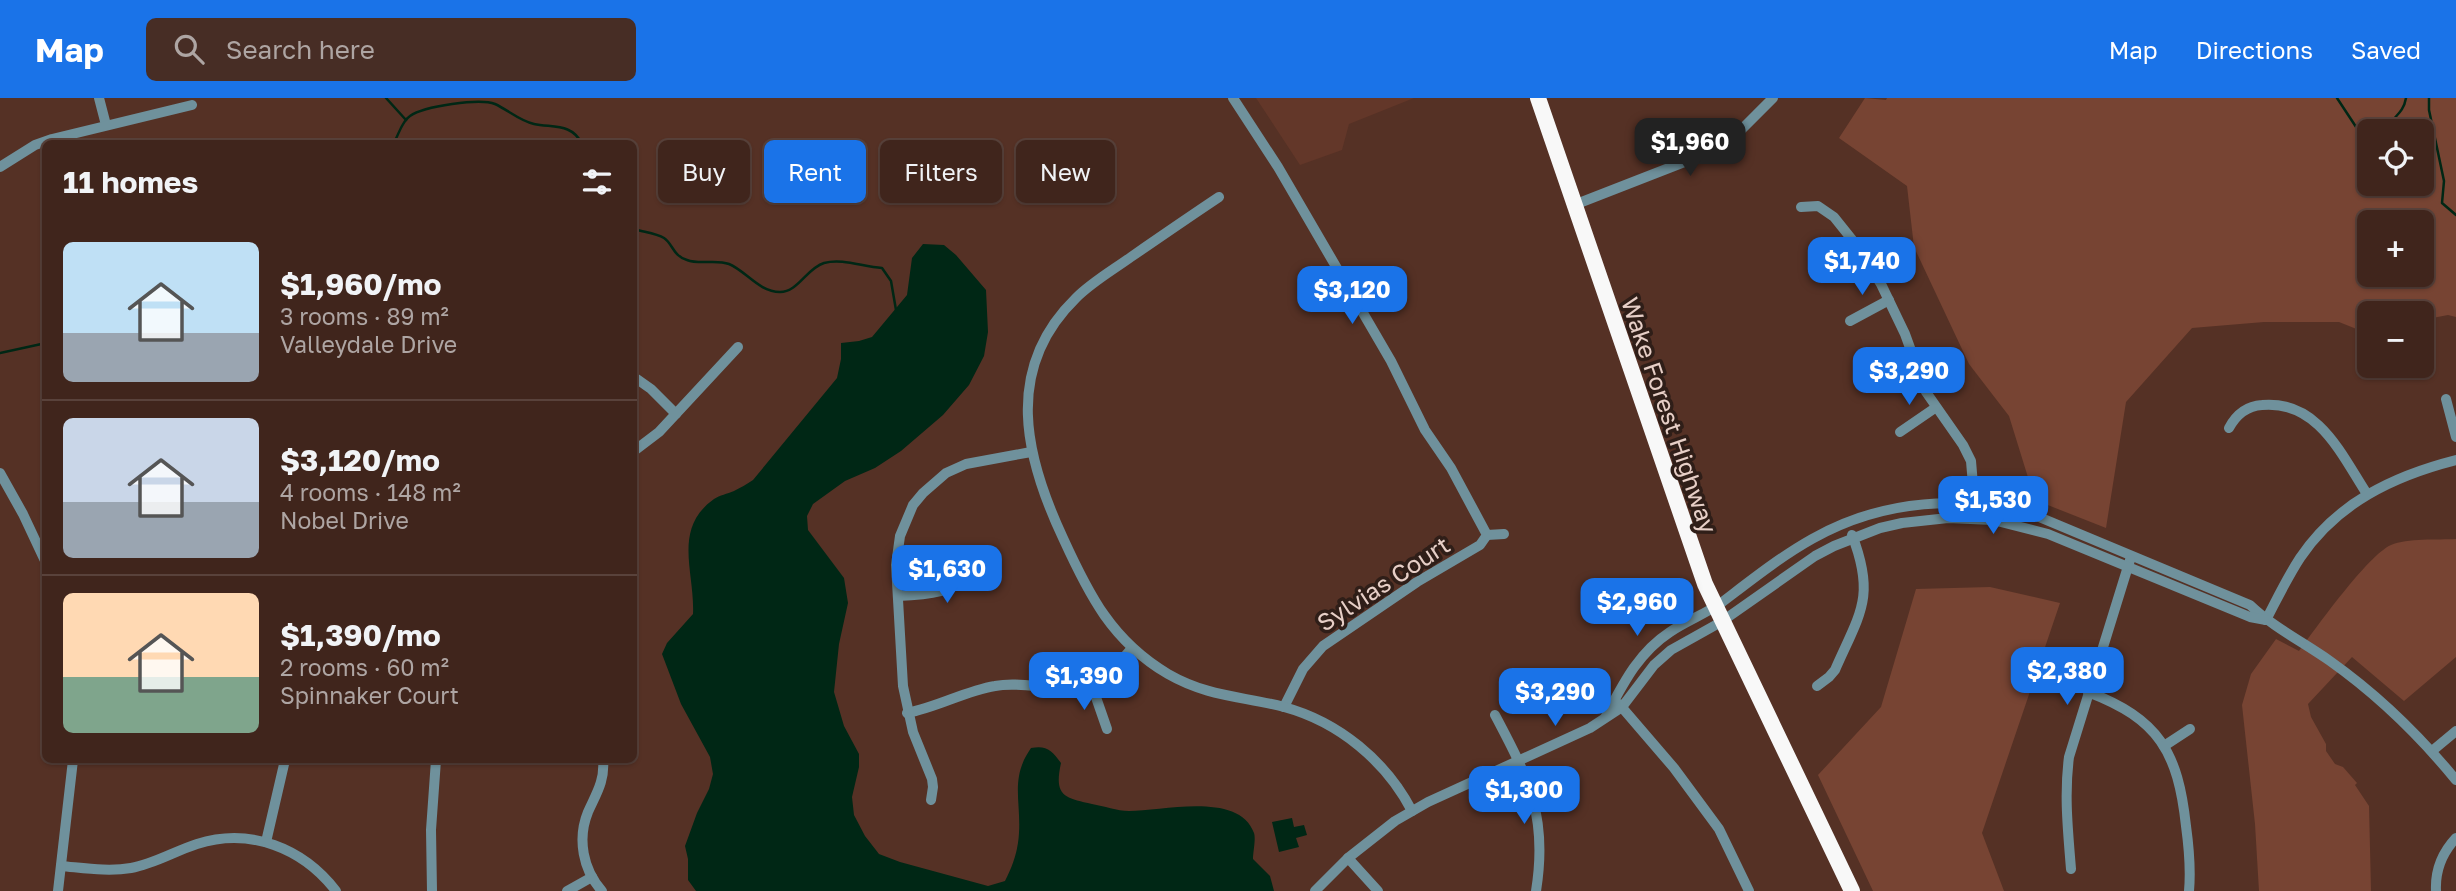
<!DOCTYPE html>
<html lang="en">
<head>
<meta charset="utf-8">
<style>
  :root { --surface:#40251c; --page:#472d25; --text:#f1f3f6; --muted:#aea5a3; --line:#59423b; --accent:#1a73e8 }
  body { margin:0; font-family:"Golos Text",sans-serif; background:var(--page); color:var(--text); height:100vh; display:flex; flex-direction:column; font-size:26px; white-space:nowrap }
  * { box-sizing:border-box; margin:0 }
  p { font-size:23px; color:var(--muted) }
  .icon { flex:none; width:38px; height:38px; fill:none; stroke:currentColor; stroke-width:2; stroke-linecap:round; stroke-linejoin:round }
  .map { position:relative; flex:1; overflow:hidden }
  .side { position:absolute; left:42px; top:42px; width:595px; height:623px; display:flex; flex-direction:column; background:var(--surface); border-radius:10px; box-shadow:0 2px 5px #0004,0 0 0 2px var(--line) }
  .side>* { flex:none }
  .banner { position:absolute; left:658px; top:42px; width:665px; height:63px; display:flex; gap:14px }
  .tools { position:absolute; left:2357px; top:21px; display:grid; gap:14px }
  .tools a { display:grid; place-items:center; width:77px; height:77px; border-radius:10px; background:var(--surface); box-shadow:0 2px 5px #0004,0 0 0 2px var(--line); font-size:35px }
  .price { position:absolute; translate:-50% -60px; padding:0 16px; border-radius:14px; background:var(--accent); color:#fff; font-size:23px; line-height:46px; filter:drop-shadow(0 2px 4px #0008) }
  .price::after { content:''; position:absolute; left:50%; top:42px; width:21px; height:16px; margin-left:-10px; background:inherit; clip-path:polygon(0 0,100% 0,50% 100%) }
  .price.on { background:#222; color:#fff }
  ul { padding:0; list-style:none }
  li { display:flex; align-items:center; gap:21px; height:175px; padding:0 21px }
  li+li { border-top:2px solid var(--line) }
  li span { display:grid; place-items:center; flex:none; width:196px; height:140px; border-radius:10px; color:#555 }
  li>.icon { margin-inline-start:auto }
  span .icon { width:84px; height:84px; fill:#fffc; stroke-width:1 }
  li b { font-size:30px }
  h2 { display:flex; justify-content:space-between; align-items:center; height:84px; padding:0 21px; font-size:30px }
  .pill { padding:0 24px; border-radius:10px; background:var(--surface); box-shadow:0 2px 5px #0004,0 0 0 2px var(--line); font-size:24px; line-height:63px }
  .pill.on { background:var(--accent); color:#fff }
  header { display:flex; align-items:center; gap:42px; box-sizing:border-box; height:98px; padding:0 35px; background:var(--accent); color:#fff }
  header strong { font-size:33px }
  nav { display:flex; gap:38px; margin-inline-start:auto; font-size:24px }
  .search { width:490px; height:63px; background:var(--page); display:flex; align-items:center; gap:18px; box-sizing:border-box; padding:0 24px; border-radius:10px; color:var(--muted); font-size:26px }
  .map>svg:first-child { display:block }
  .built { fill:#633729 }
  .green { fill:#743; fill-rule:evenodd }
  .water { fill:#002715 }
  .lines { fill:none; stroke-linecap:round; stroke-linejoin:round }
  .stream { stroke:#002715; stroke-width:2.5 }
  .minor { stroke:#6f919c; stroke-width:10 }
  .highway { stroke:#f8f8f8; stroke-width:16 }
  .labels { text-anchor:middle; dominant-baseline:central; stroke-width:7; stroke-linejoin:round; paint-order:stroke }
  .street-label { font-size:24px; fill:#e7cfc7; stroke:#2f1e18 }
</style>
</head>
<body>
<header>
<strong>Map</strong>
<div class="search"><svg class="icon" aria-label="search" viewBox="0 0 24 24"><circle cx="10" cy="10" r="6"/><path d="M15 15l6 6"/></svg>Search here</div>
<nav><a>Map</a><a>Directions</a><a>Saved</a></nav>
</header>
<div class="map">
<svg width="2456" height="793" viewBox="0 0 2456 793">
  <rect width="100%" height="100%" fill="#553125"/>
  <polygon class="built" points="1256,0 1414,0 1349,26 1342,52 1300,67"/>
  <g class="green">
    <path d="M1865 0 1886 2 1887 0H2456V219L2448 217 2422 222V215H2370L2369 236 2339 224H2264L2192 230 2126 304 2106 430 2035 402 2009 318 1969 266 1914 149 1907 88 1839 40ZM2422 33V86H2370V33ZM2422 124V177H2370V124Z"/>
    <path d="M2456 441V559L2404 603 2352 559 2308 606 2311 619 2326 646V653L2335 666 2343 669 2357 685 2355 687 2369 708 2371 793H2259L2255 726 2242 607 2251 576 2276 541 2299 553C2316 530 2368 457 2391 447 2407 440 2438 442 2456 441Z"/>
    <polygon points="1990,489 2060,505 1982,735 2004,793 1873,793 1818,677 1881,609 1916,491"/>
  </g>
  <g class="water">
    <path d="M923 146 944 147 956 157 986 192 988 234 984 258 969 287 943 317 901 353 875 370 845 383 813 406 807 418 808 432 844 480 848 505 839 546 834 594 844 628 859 656V669L852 699 854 717 865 738 879 756 900 764 988 788 1005 783C1013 767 1018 753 1019 735 1021 702 1010 680 1031 650 1046 647 1052 652 1061 665 1054 697 1063 700 1092 706 1104 708 1117 713 1129 713 1162 713 1239 693 1254 735 1256 741 1253 754 1253 761L1270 778 1274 793H696L688 782V761L685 748 697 715 709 691 713 676 710 659 681 606 662 556 667 545 693 516C695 474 672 431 714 401 720 397 727 396 734 393 740 390 747 386 753 382L837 280 841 261V245L859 243 872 239 907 197 912 160Z"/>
    <polygon points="1292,720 1294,729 1304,727 1307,737 1296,740 1299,749 1279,754 1272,724"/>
  </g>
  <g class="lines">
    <g class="stream">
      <polyline points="386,0 406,22"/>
      <polyline points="2337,0 2364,41 2370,45"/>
      <polyline points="2429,0 2429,12 2444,83 2442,105 2456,117"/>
      <path d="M2387 33C2390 19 2403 18 2406 0"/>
      <path d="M393 46C399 37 401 24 410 18 424 8 480 0 495 6 508 12 520 23 534 26 553 30 572 25 582 46"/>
      <path d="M634 131C643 134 656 135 664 140 673 146 673 158 687 162 700 167 716 161 729 166 746 173 759 194 780 194 798 194 807 170 824 165 843 160 863 169 882 170L891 183 896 212"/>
      <polyline points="0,255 46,245"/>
    </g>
    <g class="minor">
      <polyline points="99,0 106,27"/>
      <polyline points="1233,0 1278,69 1391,263 1425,332 1451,370 1487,437 1480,447 1417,484 1323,548 1303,571 1284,609"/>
      <polyline points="0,69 35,47 52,41 192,7"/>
      <path d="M1219 99C1189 119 1160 139 1131 159 1113 172 1092 184 1076 200 1003 271 1025 359 1063 440 1089 497 1112 543 1168 576 1208 599 1242 598 1284 609 1339 624 1386 663 1412 713"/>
      <polyline points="1574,107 1710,54 1736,37 1773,0"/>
      <polyline points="1801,109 1818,108 1834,119 1858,149 1881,186 1905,236 1926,294 1963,347 1971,363 1975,411"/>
      <polyline points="1850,223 1889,202"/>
      <polyline points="634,279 651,291 676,316"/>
      <polyline points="2446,301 2456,339"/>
      <path d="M2229 330C2236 317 2246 308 2262 307 2318 302 2341 356 2367 396"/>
      <polyline points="1900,334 1935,310"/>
      <polyline points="634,353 659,334 738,249"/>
      <polyline points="0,375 23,416 46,465"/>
      <polyline points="1487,437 1504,436"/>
      <path d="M898 498C926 497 957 495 976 471"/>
      <path d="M2266 522C2277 501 2287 480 2300 460 2337 405 2393 378 2456 362"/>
      <polyline points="1091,585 1107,631"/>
      <path d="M1817 588 1829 579 1835 572C1860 515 1876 499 1852 437"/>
      <path d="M2088 594C2159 621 2178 654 2186 728 2189 750 2191 771 2189 793"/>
      <polyline points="1619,606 1674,670 1719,731 1749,793"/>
      <path d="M907 615C938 609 965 593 995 588 1026 582 1061 597 1092 585 1108 578 1121 563 1132 550"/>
      <path d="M1495 617C1529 681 1548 719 1536 793"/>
      <path d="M1606 618C1623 586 1638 555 1670 534 1686 523 1705 516 1721 505 1750 483 1780 459 1812 441 1883 401 1963 396 2039 419L2250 507C2273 529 2303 544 2330 563 2378 597 2419 637 2456 682"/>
      <polyline points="2164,648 2190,631"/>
      <polyline points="2432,653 2456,633"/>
      <polyline points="931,702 933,689 932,681 913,634 903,588 896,467 900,438 913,407 923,395 946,375 966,366 1031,354"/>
      <polyline points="266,744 285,662"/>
      <polyline points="1348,760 1378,793"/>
      <path d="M61 768C84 770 108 774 131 770 154 766 175 753 197 746 250 729 303 750 336 793"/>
      <path d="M2071 771C2068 733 2064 697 2069 659L2130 462"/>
      <polyline points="58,793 73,662"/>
      <polyline points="432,793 431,732 436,662"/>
      <polyline points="567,793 592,779"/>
      <path d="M602 793C583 772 577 741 588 714 596 696 605 683 603 662"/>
      <polyline points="1315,793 1348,760 1395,723 1428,704 1590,630 1622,609 1654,567 1671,552 1721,524 1815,458 1834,448 1880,430 1902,425 1948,420 1993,422 2048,436 2250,519 2266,522"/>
      <path d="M2436 793C2435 772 2442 755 2456 740"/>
    </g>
    <polyline class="highway" points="1538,0 1705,486 1852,793"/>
  </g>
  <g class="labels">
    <g class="street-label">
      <text transform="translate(1670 317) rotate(71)">Wake Forest Highway</text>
      <text transform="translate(1383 485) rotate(-33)">Sylvias Court</text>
    </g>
  </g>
</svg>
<div class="tools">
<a><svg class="icon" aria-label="locate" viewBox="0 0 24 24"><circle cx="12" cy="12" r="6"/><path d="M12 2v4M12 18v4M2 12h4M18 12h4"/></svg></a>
<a>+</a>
<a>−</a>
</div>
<b class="price on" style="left:1690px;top:80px">$1,960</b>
<b class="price" style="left:1862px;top:199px">$1,740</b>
<b class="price" style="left:1352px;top:228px">$3,120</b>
<b class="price" style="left:1909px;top:309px">$3,290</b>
<b class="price" style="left:1993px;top:438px">$1,530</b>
<b class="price" style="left:947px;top:507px">$1,630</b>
<b class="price" style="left:1637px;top:540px">$2,960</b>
<b class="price" style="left:2067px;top:609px">$2,380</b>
<b class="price" style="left:1084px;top:614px">$1,390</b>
<b class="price" style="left:1555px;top:630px">$3,290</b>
<b class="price" style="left:1524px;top:728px">$1,300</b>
<div class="banner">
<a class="pill">Buy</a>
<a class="pill on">Rent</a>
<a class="pill">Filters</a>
<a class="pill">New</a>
</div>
<section class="side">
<h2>11 homes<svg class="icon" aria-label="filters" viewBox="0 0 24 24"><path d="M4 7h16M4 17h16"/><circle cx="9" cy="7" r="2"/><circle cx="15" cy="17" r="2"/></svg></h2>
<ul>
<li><span style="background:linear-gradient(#bfe0f5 65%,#9aa5b1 0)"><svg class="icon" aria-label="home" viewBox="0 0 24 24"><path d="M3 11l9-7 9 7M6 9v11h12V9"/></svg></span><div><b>$1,960/mo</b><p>3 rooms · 89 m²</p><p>Valleydale Drive</p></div></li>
<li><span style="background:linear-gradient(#c9d6e8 60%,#9aa5b1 0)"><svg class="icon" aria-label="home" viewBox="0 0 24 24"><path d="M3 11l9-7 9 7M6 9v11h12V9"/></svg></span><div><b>$3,120/mo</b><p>4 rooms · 148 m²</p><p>Nobel Drive</p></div></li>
<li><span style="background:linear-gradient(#ffd9b3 60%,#7fa58c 0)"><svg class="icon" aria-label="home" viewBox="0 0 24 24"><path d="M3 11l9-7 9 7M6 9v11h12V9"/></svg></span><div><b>$1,390/mo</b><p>2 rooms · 60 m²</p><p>Spinnaker Court</p></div></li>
</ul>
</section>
</div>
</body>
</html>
